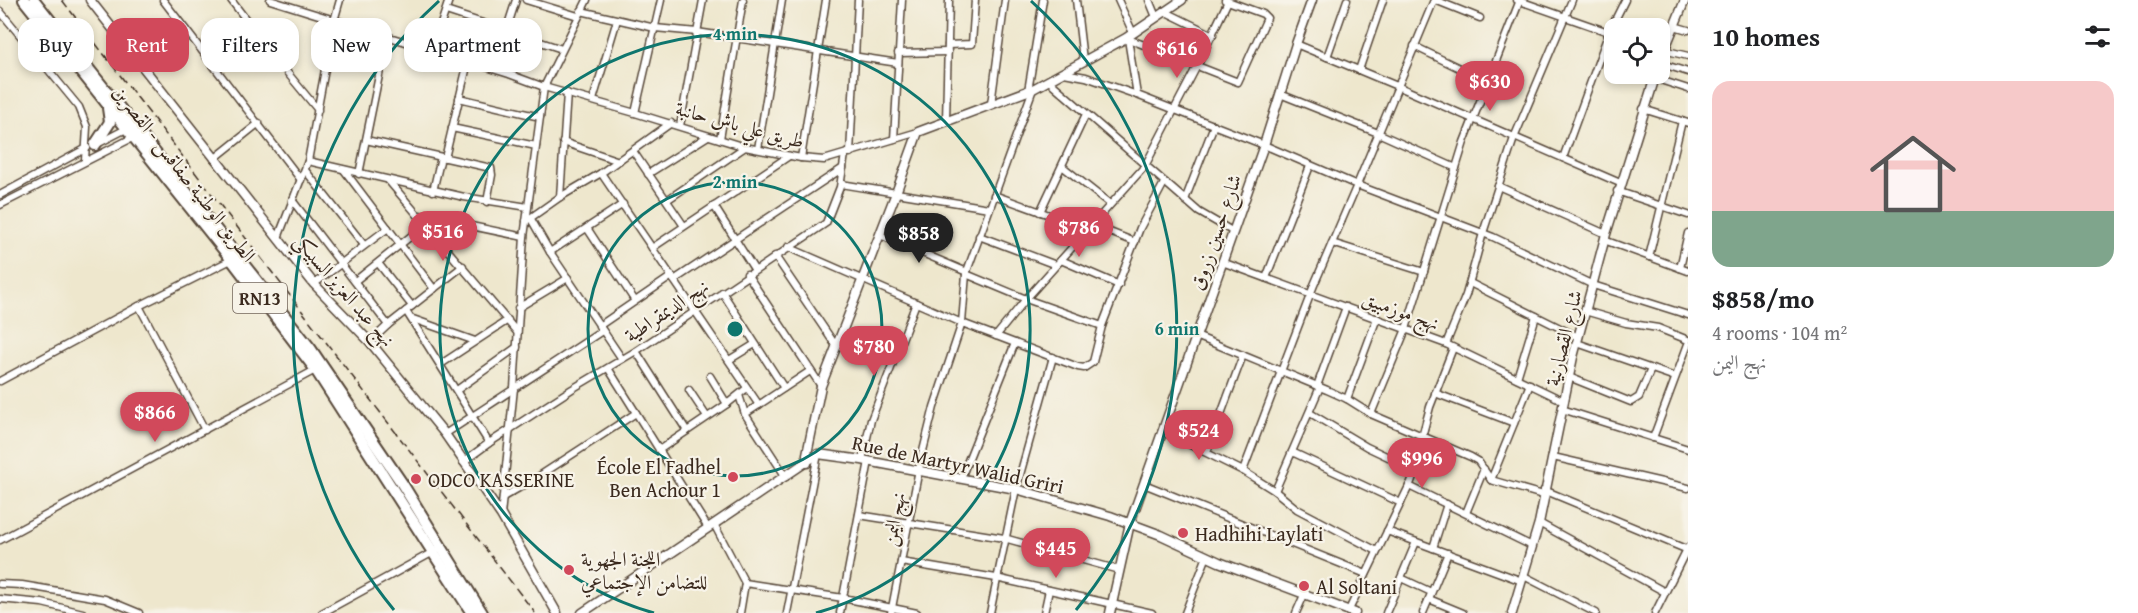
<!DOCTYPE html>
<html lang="en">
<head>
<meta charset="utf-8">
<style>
  :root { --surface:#fff; --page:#f6f6f6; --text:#202124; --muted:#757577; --accent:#d1495b }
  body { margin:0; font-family:"Gentium Book Plus",Amiri,serif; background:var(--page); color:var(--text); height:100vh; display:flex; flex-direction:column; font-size:22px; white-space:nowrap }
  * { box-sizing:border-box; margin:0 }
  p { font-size:20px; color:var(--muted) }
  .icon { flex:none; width:33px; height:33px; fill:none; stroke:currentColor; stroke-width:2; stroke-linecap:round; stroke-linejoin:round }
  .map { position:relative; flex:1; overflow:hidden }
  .side { display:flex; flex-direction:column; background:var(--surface); width:450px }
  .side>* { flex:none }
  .hud { position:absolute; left:18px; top:18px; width:570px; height:54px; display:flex; gap:12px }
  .fabs { position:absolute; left:1604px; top:18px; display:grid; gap:12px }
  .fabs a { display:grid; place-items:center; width:66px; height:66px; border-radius:12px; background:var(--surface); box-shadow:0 3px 9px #0003; font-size:30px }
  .price { position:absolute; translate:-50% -51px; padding:0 14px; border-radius:21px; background:var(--accent); color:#fff; font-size:20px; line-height:39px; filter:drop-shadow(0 2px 3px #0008) }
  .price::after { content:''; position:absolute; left:50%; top:36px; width:18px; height:14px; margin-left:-9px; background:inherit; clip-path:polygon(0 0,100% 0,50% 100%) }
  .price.selected { background:#222; color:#fff }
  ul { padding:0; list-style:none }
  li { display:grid; align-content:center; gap:12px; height:318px; padding:0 24px }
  li span { display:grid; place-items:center; height:186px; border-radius:18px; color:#555 }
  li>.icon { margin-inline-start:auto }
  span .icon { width:108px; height:108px; fill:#fffc; stroke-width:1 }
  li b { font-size:26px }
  h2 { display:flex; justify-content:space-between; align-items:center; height:72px; padding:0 24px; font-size:26px }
  .chip { padding:0 21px; border-radius:18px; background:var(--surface); box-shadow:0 3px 9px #0003; font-size:21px; line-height:54px }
  .chip.selected { background:var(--accent); color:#fff }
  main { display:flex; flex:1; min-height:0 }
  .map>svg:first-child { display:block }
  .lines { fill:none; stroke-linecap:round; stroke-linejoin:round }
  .minor-casing { stroke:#564638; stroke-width:9 }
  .tertiary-casing { stroke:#564638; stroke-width:11 }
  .primary-casing { stroke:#564638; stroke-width:14 }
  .minor { stroke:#fff; stroke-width:6 }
  .tertiary { stroke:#fff; stroke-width:8 }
  .primary { stroke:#fff; stroke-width:10 }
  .rail { stroke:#3b2a1e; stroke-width:1.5; stroke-dasharray:9 4.5; stroke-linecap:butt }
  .ring { fill:none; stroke:#0f766e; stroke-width:3 }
  .poi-dot { fill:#d1495b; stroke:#f7f3e8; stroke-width:2 }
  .labels { text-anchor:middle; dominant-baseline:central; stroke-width:4.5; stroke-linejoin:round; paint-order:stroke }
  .shield { fill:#f7f3e8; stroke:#73665b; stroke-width:1.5 }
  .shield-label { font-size:18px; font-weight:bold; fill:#3b2a1e }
  .street-label { font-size:20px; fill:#3b2a1e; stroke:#f7f3e8 }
  .poi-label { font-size:20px; fill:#3b2a1e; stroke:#f7f3e8; text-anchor:start }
  .centre { fill:#0f766e; stroke:#f7f3e8; stroke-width:3 }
  .ring-label { font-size:18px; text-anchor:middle; font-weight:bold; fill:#0f766e; stroke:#f7f3e8; stroke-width:4.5; stroke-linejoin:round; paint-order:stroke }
</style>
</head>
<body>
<main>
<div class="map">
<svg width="1688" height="613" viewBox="0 0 1688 613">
  <rect width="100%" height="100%" fill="#f7f3e8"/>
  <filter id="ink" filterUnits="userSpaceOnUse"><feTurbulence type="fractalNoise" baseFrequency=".0167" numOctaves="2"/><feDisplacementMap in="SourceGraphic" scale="12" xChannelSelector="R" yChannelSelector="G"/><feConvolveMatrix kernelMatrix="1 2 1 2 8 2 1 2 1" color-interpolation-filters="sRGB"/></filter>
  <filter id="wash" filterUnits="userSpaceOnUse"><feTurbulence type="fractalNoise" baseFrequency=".008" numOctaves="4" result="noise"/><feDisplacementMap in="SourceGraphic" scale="24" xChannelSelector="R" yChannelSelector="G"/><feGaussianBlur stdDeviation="1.35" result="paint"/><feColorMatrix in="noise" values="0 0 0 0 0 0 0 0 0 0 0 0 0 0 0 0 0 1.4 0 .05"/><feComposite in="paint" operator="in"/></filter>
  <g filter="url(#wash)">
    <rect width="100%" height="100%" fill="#eee7cd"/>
  </g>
  <g filter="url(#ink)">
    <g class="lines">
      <defs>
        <g id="minor">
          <polyline points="163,0 301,180"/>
          <polyline points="231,0 281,65 318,110"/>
          <polyline points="270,0 509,74 544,87 635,113 745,147 801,158 824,160 918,132"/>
          <polyline points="526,0 578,16"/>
          <polyline points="1076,0 1083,60"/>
          <polyline points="1118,0 1133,33"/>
          <polyline points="1149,0 1156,17"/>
          <polyline points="1435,0 1480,18"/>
          <polyline points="1517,0 1614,34"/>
          <polyline points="0,11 79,107 87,127 85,160"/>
          <polyline points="446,11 562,49"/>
          <polyline points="581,11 655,28 697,32 898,63"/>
          <polyline points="1166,12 1213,35"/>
          <polyline points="1674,26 1688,30"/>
          <polyline points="506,31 516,0"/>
          <polyline points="1126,38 1238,82 1267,18 1263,14 1225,0"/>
          <polyline points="1128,39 1137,95"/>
          <polyline points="1296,44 1397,86 1620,183"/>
          <polyline points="948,45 972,44 975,0"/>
          <polyline points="1414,46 1488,82"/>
          <polyline points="1659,49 1688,56"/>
          <polyline points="432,51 449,0"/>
          <polyline points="898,53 948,52"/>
          <polyline points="1327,57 1347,0"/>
          <polyline points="139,62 185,29"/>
          <polyline points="1659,63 1688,72"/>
          <polyline points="1359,70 1383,0"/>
          <polyline points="1064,73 1086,77 1137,95 1264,145 1357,185 1493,237 1593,285 1688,315"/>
          <polyline points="1654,78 1688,89"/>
          <polyline points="1049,81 1199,212 1232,231"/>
          <polyline points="1028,91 1043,0"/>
          <polyline points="1280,94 1378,133 1456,168"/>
          <polyline points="459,98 540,117"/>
          <polyline points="593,100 617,20"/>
          <polyline points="991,104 1005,0"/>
          <polyline points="1643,109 1688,123"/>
          <polyline points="635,113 661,0"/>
          <polyline points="946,121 949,0"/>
          <polyline points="680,126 703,0"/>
          <polyline points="452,128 536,146"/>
          <polyline points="720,139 743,0"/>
          <polyline points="894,139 902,0"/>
          <polyline points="366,140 491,168 492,175 487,202"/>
          <polyline points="563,142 619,161"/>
          <polyline points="99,143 128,128"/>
          <polyline points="758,149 782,0"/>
          <polyline points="633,151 684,226"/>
          <polyline points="850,153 858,0"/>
          <polyline points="445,158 468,62"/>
          <polyline points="801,158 826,0"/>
          <polyline points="1563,158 1609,32 1625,0"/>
          <polyline points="214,159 259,123"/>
          <polyline points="308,161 464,197 528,207"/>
          <polyline points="1062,166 1110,204"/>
          <polyline points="305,170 364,245"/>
          <polyline points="344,170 434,289"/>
          <polyline points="601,173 759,405"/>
          <polyline points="359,174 387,36"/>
          <polyline points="648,174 708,136"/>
          <polyline points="388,180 517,332"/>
          <polyline points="841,184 989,208"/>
          <polyline points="1498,186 1606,234"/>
          <polyline points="433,191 441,157"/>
          <polyline points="1617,191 1688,215"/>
          <polyline points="0,195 87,148"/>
          <polyline points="994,195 1088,229"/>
          <polyline points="560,197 567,93"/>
          <polyline points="292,200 388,325"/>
          <polyline points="667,200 745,147"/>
          <polyline points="1185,200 1214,125"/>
          <polyline points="0,205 136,136"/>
          <polyline points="714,206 754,269"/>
          <polyline points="1040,212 1086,114"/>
          <polyline points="419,215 524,237"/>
          <polyline points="531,219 550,252 622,359"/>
          <polyline points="526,221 560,197 601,173 671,123"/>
          <polyline points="1092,225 1135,242"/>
          <polyline points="587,228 635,301"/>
          <polyline points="880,235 967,272"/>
          <polyline points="979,236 1056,265"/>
          <polyline points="278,238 308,161 334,21 340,0"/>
          <polyline points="1604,240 1688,271"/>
          <polyline points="1332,243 1424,272"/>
          <polyline points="788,247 962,323 1078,367 1084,368 1093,362 1102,326 1140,228 1164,183"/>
          <polyline points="652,248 789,156"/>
          <polyline points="550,252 623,204"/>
          <polyline points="775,256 836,346"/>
          <polyline points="1649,257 1682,121"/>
          <polyline points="1061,260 1119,285"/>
          <polyline points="1222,262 1446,344 1564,401"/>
          <polyline points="378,263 412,306"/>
          <polyline points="1680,268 1688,233"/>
          <polyline points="747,274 821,386"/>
          <polyline points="966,274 1026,299 1102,326"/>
          <polyline points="1266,278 1310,166"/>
          <polyline points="674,280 843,168"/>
          <polyline points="355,281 426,224"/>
          <polyline points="1470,283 1578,337"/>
          <polyline points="314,284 388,228"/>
          <polyline points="722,292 784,388"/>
          <polyline points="139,306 205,430"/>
          <polyline points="518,308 568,278"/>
          <polyline points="406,311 489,443"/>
          <polyline points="1585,311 1626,323 1658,328 1688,340"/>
          <polyline points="413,319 475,341"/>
          <polyline points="599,326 672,276"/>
          <polyline points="996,336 1026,299 1145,166 1197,66 1228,1"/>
          <polyline points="1196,336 1327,390 1347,399 1371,414 1471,457 1478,461 1491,480 1543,495"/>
          <polyline points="370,342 388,325 463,266"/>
          <polyline points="1577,343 1675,377"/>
          <polyline points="1446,344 1466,295 1483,233 1514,138 1572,0"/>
          <polyline points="636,351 687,431"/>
          <polyline points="729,360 755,344"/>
          <polyline points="441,364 508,320"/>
          <polyline points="608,368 708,528"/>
          <polyline points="710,376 727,404"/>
          <polyline points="1569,377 1631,402 1639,397 1651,369"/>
          <polyline points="1517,378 1536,316"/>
          <polyline points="0,381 139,306 233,259"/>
          <polyline points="1317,386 1346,307"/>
          <polyline points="457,390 517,347"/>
          <polyline points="689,390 707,417"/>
          <polyline points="1435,393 1514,423"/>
          <polyline points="739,395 745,414 786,477"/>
          <polyline points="1347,399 1377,318"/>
          <polyline points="1562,409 1688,449"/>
          <polyline points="1310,413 1367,447 1416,470"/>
          <polyline points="745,414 810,371"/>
          <polyline points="1371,414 1406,329 1464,142 1520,0"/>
          <polyline points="1164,432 1243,471 1275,491 1320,387"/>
          <polyline points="445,434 602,331"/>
          <polyline points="1653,438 1688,344"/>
          <polyline points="659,450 727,404 747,388"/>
          <polyline points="1207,452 1243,355"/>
          <polyline points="1292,452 1401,503"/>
          <polyline points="1553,457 1688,488"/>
          <polyline points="862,460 871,420 916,303"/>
          <polyline points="463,462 489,443 572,389 636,351 826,223 840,187 845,154"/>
          <polyline points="1243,471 1314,285 1357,185 1434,0"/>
          <polyline points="961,478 1015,343"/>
          <polyline points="1491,480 1530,384"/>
          <polyline points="1144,484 1366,574"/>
          <polyline points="1409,486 1532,546"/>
          <polyline points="1544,490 1688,550"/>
          <polyline points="1275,491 1297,509 1377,551"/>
          <polyline points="503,497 533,480 636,413"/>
          <polyline points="1466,513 1484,469"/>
          <polyline points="501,515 514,388 524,237 544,87 587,0"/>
          <polyline points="859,515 1004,538 1119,570"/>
          <polyline points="1539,523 1665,592"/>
          <polyline points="714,524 745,583 843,598 917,613"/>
          <polyline points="1387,531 1522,581"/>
          <polyline points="0,540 317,369"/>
          <polyline points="1433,548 1447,504"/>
          <polyline points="901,562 996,578 1152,613"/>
          <polyline points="1524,576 1596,613"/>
          <polyline points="1401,578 1431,592"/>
          <polyline points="0,584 22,585 105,599 139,613"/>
          <polyline points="0,599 42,603 83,613"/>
          <polyline points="1429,599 1463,613"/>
          <polyline points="1348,612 1411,482 1421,454 1422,437 1430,407 1453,348"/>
          <polyline points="322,613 435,551"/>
          <polyline points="740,613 745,583"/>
          <polyline points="787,613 818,454"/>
          <polyline points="840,613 869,461"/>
          <polyline points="891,613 921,459 934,407 962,323 966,274 1033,89"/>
          <polyline points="990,613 1016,489 1053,357"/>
          <polyline points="1044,613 1049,590"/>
          <polyline points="1185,613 1207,556"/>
          <polyline points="1296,613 1304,595"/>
          <polyline points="1386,613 1416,542"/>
          <polyline points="1423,613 1448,553"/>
          <polyline points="1655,613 1688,547"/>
        </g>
        <g id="tertiary">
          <polyline points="90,0 314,284 370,342 445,434 501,515 557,613"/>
          <polyline points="1659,63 1685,0"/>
          <polyline points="807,463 807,454 821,386 896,193 918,132 1033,89 1126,38 1182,0"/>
          <polyline points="582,613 818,454 862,460 1016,489 1110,516 1161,535 1219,562 1355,613"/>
          <polyline points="1110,613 1130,523 1264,145 1296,44 1312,0"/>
          <polyline points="1512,613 1539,523 1573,357 1606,234 1656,74"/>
        </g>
        <g id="primary">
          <polyline points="24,0 232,260 316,370 472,613"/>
          <polyline points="34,0 310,348 401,482 482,613"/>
          <polyline points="95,145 110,122 108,108"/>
        </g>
      </defs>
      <use href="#minor" class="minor-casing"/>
      <use href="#tertiary" class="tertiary-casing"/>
      <use href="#primary" class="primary-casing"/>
      <use href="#minor" class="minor"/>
      <use href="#tertiary" class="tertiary"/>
      <use href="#primary" class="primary"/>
      <polyline class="rail" points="62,0 535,613"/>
    </g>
  </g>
  <g class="ring">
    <circle cx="735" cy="329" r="147"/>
    <path d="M654 613A295 295 0 1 1 816 613"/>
    <path d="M394 610A442 442 0 0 1 439 1M1031 1A442 442 0 0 1 1076 610"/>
  </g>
  <g class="poi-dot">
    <circle cx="733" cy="477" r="6"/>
    <circle cx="416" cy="479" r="6"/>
    <circle cx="1183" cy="533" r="6"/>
    <circle cx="569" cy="570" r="6"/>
    <circle cx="1304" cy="586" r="6"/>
  </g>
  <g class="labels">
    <rect class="shield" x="233" y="283" width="54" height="30" rx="4.5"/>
    <g class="shield-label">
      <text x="260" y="298">RN13</text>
    </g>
    <g class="street-label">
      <text transform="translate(740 124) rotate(15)">طريق علي باش حانبة</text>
      <text transform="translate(185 173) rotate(52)">الطريق الوطنية صفاقس - القصرين</text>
      <text transform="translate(1215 232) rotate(-71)">شارع حسين زروق</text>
      <text transform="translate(345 290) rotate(49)">نهج عبد العزيز السبيكي</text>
      <text transform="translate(666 310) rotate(-34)">نهج الديمقراطية</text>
      <text transform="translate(1401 310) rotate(20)">نهج موزمبيق</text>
      <text transform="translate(1563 338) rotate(-76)">شارع القصارنية</text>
      <text transform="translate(958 464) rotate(12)">Rue de Martyr Walid Griri</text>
      <text transform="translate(893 519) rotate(-79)">نهج اليمن</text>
    </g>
    <g class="poi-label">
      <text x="721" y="466" text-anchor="end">École El Fadhel<tspan x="721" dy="23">Ben Achour 1</tspan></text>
      <text x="428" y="479">ODCO KASSERINE</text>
      <text x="1195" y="533">Hadhihi Laylati</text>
      <text x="581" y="558">اللجنة الجهوية<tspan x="581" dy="23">للتضامن الإجتماعي</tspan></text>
      <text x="1316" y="586">Al Soltani</text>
    </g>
  </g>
  <circle cx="735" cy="329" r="9" class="centre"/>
  <g class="ring-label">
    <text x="735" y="40">4 min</text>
    <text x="735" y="188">2 min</text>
    <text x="1177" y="335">6 min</text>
  </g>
</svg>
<div class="fabs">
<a><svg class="icon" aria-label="locate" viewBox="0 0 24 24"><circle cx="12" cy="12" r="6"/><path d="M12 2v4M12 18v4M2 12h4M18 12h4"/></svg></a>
</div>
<b class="price" style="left:1177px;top:79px">$616</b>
<b class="price" style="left:1490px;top:112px">$630</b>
<b class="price" style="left:1079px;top:258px">$786</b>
<b class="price" style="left:443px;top:262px">$516</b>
<b class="price selected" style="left:919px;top:264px">$858</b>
<b class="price" style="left:874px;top:377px">$780</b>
<b class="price" style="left:155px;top:443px">$866</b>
<b class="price" style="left:1199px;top:461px">$524</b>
<b class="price" style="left:1422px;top:489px">$996</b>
<b class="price" style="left:1056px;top:579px">$445</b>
<div class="hud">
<a class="chip">Buy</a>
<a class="chip selected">Rent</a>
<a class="chip">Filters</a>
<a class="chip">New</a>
<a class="chip">Apartment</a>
</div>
</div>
<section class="side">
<h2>10 homes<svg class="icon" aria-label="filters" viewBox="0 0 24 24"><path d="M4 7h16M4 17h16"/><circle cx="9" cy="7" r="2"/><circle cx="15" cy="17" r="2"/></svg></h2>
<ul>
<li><span style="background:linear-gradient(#f6c9c9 70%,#7fa58c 0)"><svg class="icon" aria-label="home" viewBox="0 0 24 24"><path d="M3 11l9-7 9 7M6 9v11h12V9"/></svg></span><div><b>$858/mo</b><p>4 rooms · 104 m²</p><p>نهج اليمن</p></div></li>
</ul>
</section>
</main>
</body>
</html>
